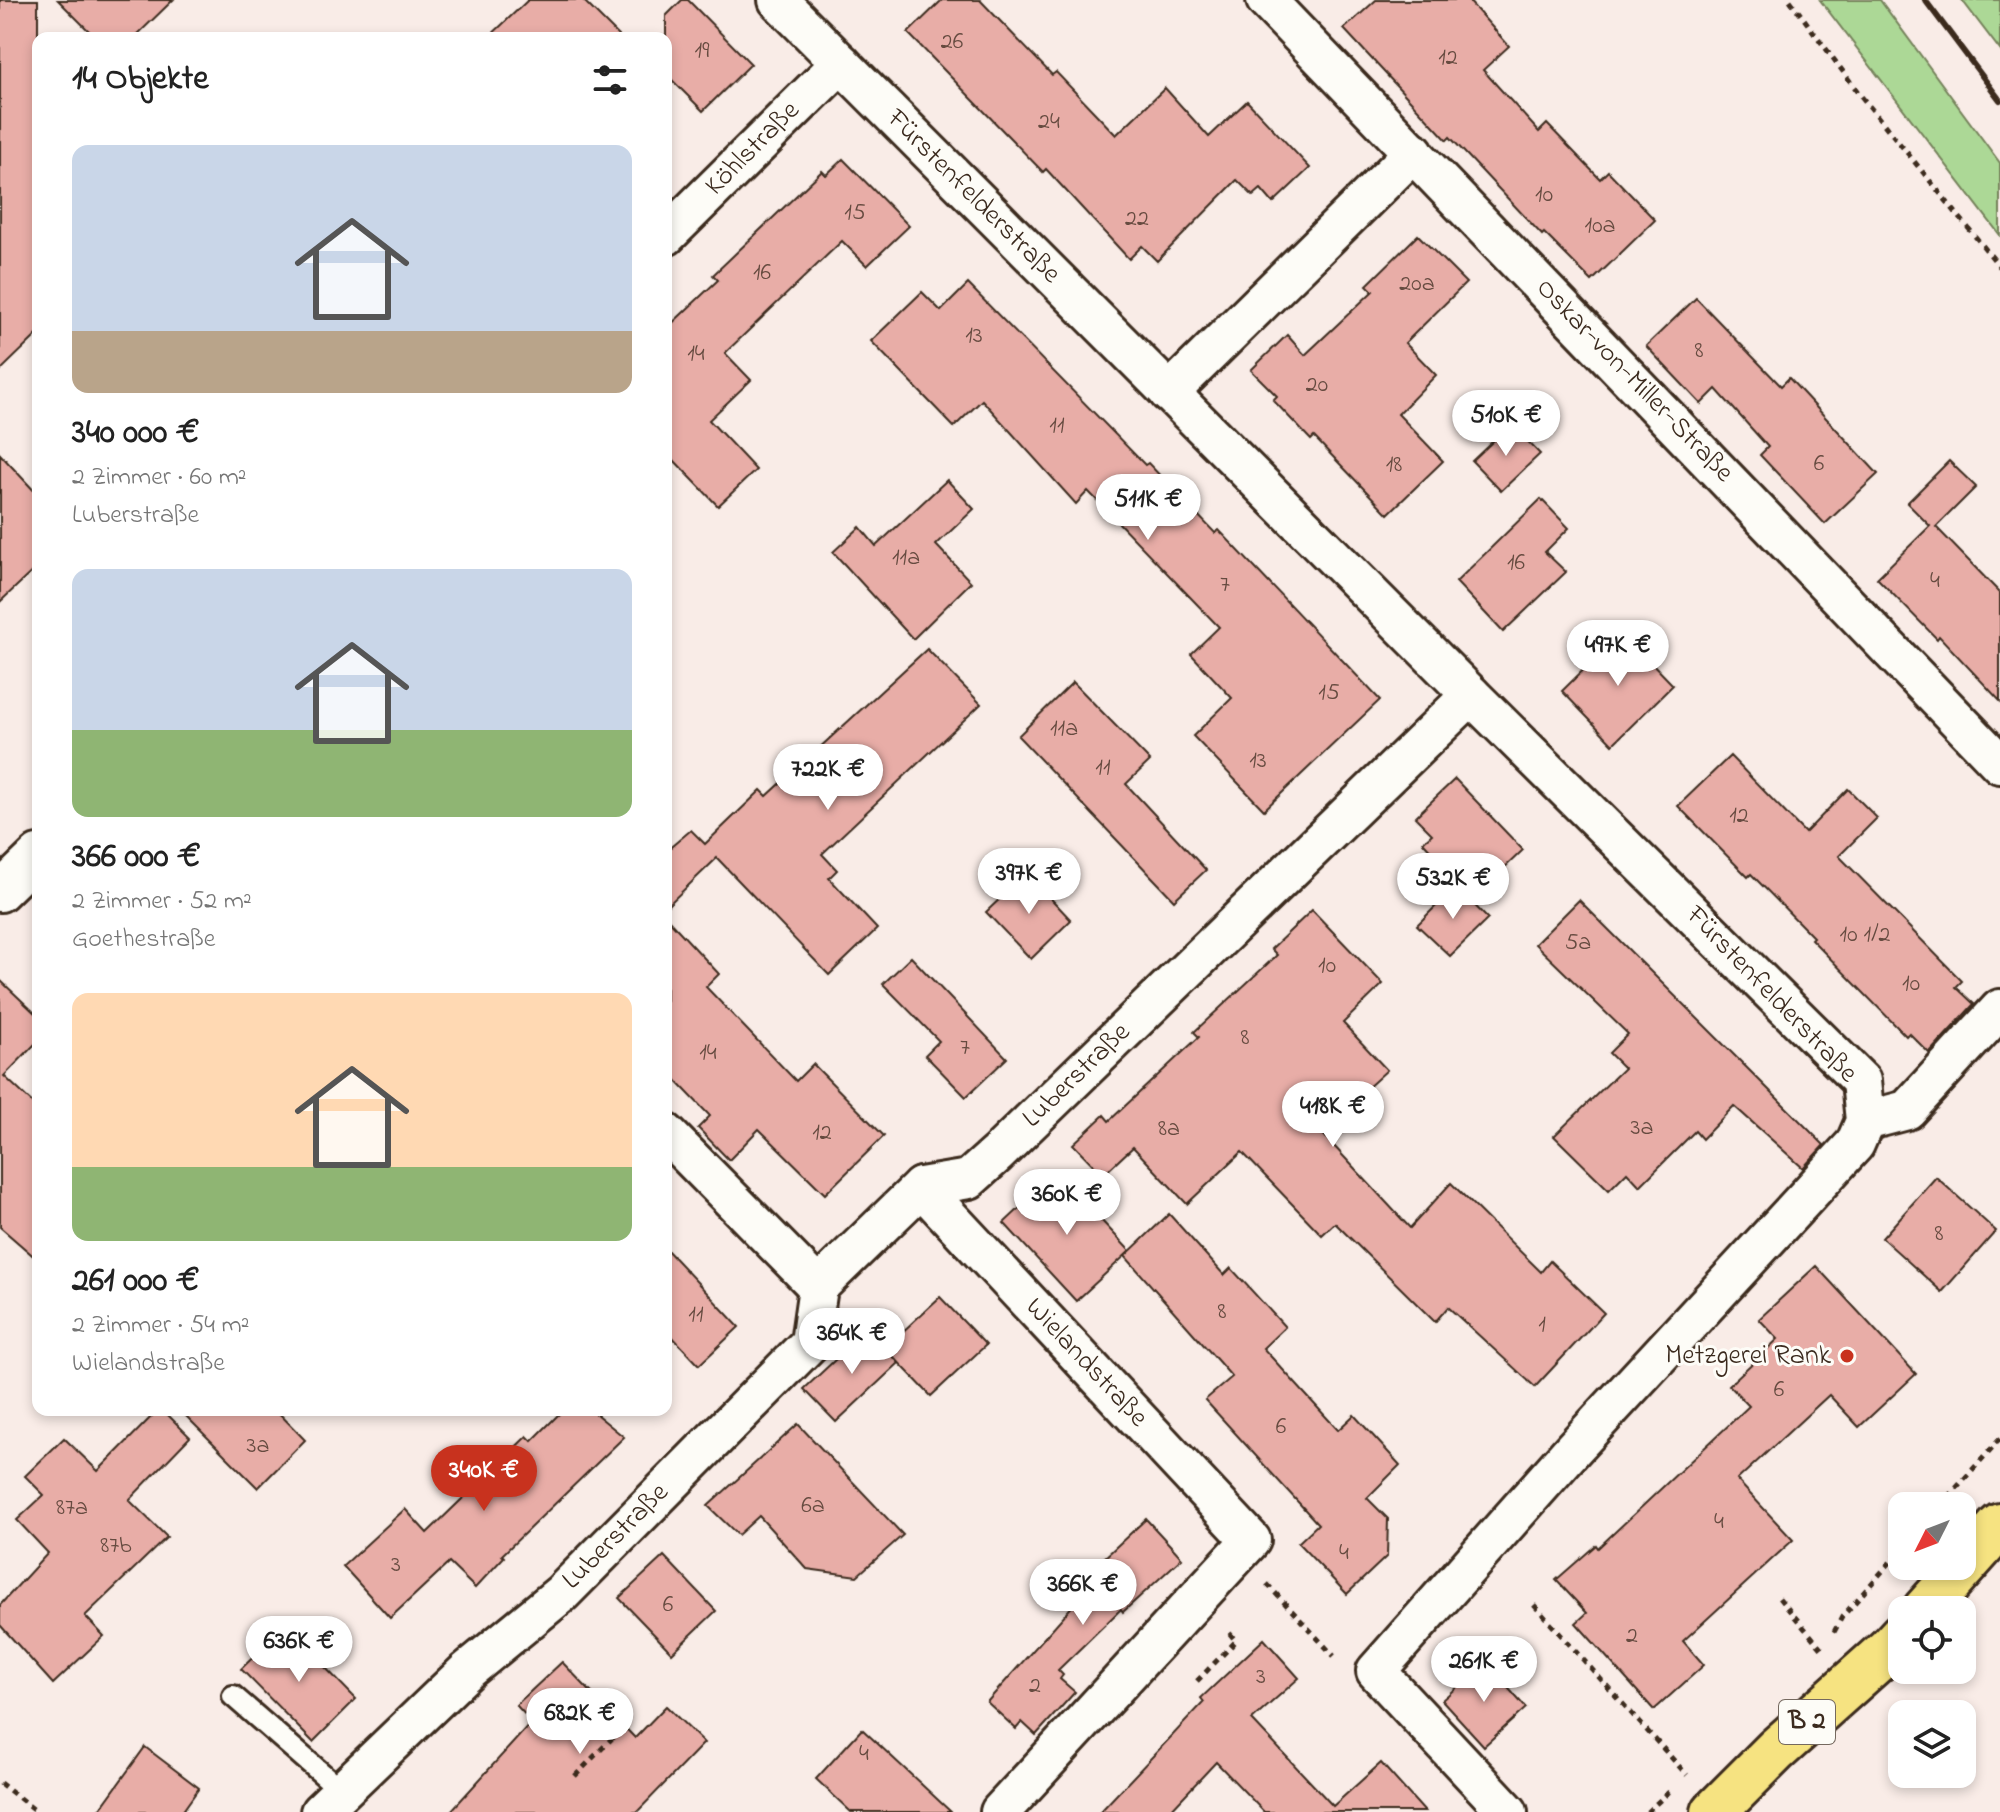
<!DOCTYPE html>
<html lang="de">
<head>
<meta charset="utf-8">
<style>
  :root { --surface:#fff; --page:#f2f2f2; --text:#222; --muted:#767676; --accent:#c8321e }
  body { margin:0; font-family:"Indie Flower",sans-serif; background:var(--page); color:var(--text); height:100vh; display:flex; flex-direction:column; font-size:30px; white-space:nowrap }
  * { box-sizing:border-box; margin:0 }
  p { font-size:26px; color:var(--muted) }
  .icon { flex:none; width:44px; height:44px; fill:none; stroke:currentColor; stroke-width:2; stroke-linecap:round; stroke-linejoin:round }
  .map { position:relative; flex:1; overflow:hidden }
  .drawer { position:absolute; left:32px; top:32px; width:640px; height:1384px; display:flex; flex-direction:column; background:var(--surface); border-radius:16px; box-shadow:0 4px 12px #0003 }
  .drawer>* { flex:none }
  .needle { width:52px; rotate:228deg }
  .fabs { position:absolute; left:1888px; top:1492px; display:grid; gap:16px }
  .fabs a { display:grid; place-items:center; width:88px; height:88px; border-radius:16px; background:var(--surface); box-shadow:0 4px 12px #0003; font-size:40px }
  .price { position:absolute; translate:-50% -68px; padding:0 18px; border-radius:28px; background:#fff; color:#222; font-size:26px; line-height:52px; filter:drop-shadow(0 2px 4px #0008) }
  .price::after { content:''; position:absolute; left:50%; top:48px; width:24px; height:18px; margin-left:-12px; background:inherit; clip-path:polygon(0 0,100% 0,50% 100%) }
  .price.active { background:var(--accent); color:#fff }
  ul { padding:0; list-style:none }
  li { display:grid; align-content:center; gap:16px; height:424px; padding:0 40px }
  li span { display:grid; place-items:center; height:248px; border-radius:16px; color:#555 }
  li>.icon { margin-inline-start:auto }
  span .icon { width:144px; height:144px; fill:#fffc; stroke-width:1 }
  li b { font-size:34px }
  h2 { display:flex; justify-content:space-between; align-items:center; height:96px; padding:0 40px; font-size:34px }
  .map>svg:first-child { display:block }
  .green { fill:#acd896; stroke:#74815a; stroke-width:2 }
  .building { fill:#e8ada7; stroke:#3b2a1e; stroke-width:2 }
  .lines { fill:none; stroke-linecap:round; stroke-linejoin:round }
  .service-casing { stroke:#3b2a1e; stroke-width:26 }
  .minor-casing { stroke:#3b2a1e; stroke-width:44 }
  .primary-casing { stroke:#3b2a1e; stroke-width:50 }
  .path { stroke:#3b2a1e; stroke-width:5; stroke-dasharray:6 6; stroke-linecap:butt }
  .service { stroke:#fdfcf7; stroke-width:20 }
  .minor { stroke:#fdfcf7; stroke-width:38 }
  .primary { stroke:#f6e381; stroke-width:44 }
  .rail { stroke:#3b2a1e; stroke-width:6 }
  .poi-dot { fill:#c8321e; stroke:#fdfcf7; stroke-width:3 }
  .labels { text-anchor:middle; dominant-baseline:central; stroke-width:6; stroke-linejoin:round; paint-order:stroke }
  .number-label { font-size:24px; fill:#664b40 }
  .shield { fill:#fdfcf7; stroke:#75695f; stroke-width:2 }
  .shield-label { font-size:26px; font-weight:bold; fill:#3b2a1e }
  .street-label { font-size:28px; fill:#3b2a1e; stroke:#fdfcf7 }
  .poi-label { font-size:28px; fill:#3b2a1e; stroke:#fdfcf7; text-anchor:end }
</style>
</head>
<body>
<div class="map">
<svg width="2000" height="1812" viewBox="0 0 2000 1812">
  <rect width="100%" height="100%" fill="#f9ece7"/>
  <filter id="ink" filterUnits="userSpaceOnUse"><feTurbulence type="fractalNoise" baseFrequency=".0125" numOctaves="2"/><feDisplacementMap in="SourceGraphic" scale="16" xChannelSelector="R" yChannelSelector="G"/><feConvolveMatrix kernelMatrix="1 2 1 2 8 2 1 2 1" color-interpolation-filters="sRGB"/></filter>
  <g filter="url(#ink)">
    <g class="green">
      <polygon points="1820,0 1880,0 2000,163 2000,235"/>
      <polygon points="1962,0 2000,0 2000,50"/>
    </g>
    <g class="building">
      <polygon points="0,0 38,0 38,334 0,371"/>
      <polygon points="58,0 173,0 134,38 96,38"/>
      <polygon points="528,0 583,0 621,38 488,38"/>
      <polygon points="682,0 688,0 751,64 703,111 666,74 666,16"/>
      <polygon points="942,0 980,0 1052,75 1056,72 1116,135 1165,88 1209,137 1247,101 1310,168 1273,203 1261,189 1253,196 1237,180 1157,261 1142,246 1129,259 1046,169 1043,172 908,33"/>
      <polygon points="1376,0 1468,0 1509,46 1483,70 1539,132 1547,124 1600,179 1608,171 1655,220 1592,281 1544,233 1542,235 1450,137 1447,140 1344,29"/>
      <polygon points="843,159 909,226 867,266 842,241 725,353 751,380 709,420 756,470 718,506 670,456 666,460 666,329 718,280 713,275 822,171 826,175"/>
      <polygon points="1418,235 1466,283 1405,343 1436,375 1398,414 1443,461 1388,514 1314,437 1311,440 1273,400 1277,396 1251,370 1287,335 1305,355 1373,291 1367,285"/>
      <polygon points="968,284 1145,465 1148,463 1215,533 1219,530 1380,700 1264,810 1193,736 1232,698 1191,654 1219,627 1088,491 1076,504 982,400 954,427 871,341 922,292 941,311"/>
      <polygon points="1696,298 1781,386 1789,378 1878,474 1825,524 1760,455 1768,447 1716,389 1701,404 1646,346"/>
      <polygon points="1511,424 1540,454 1501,491 1472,461"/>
      <polygon points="0,454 38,495 38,566 0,602"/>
      <polygon points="1949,461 1976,487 1936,527 2000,593 2000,701 1939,636 1937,639 1877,578 1930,526 1907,503"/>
      <polygon points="947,480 974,509 936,545 971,582 913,639 833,552 860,527 876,546"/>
      <polygon points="1541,499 1569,528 1545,552 1566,572 1503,632 1456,582"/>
      <polygon points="1622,632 1673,685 1613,744 1562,691"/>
      <polygon points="927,649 981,704 822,854 837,870 829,878 877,929 829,975 717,858 666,907 666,851 691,830 705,844 761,790 767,796"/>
      <polygon points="1073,682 1150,761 1126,784 1206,870 1174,900 1018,736"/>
      <polygon points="1730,756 1805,833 1848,789 1877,818 1839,856 1962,981 1956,987 1974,1004 1929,1053 1909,1033 1906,1036 1811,939 1813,937 1751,874 1748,877 1678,806"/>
      <polygon points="1455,779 1523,850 1474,897 1423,842 1432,834 1415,817"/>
      <polygon points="1027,873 1071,920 1031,959 986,912"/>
      <polygon points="1456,886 1488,919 1450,956 1417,925"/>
      <polygon points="1579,900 1824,1145 1803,1168 1734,1106 1702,1139 1695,1131 1640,1186 1627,1172 1609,1190 1554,1136 1624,1068 1609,1053 1628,1034 1535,944"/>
      <polygon points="1312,910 1383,984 1343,1023 1387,1070 1320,1131 1410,1228 1451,1183 1541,1272 1550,1261 1604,1313 1535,1387 1448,1307 1435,1322 1335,1223 1322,1235 1242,1152 1187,1204 1133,1147 1103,1175 1073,1144 1104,1115 1109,1121 1199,1037 1194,1032 1277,955 1271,949"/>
      <polygon points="666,917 719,974 706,987 796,1081 813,1064 884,1136 825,1194 759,1129 729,1160 698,1128 710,1116 666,1070"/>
      <polygon points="911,957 1007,1058 966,1097 925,1055 939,1041 883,984"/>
      <polygon points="0,980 38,1016 38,1041 4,1076 38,1108 38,1260 0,1227"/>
      <polygon points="1057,1173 1130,1251 1076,1301 1004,1223"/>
      <polygon points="1936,1177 1996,1231 1942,1292 1882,1238"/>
      <polygon points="1169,1214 1224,1275 1231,1268 1285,1327 1263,1348 1338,1430 1354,1415 1400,1465 1367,1498 1388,1519 1387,1556 1347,1594 1298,1543 1318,1524 1205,1400 1232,1377 1125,1256"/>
      <polygon points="666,1249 739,1327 699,1365 666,1330"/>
      <polygon points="1816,1266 1916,1374 1859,1427 1829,1395 1737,1480 1793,1540 1683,1641 1704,1665 1654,1710 1576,1623 1587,1613 1556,1580 1596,1545 1598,1548 1749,1406 1729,1385 1778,1339 1759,1319"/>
      <polygon points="940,1297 986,1345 931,1396 885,1348"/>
      <polygon points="868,1329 899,1363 836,1422 804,1389"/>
      <polygon points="158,1410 163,1410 190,1437 129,1500 167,1537 85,1616 104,1636 53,1684 0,1625 0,1605 48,1553 17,1520 44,1495 25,1476 64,1438 98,1471"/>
      <polygon points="180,1410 276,1410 305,1440 258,1488"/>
      <polygon points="563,1410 591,1410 624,1437 502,1555 504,1557 475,1588 449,1563 390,1618 343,1566 405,1509 427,1533 527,1436 532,1441"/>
      <polygon points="798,1424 903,1535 857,1576 807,1569 759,1516 738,1535 708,1506"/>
      <polygon points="1146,1519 1182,1558 1123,1612 1121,1609 1058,1670 1063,1675 1060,1679 1075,1692 1036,1735 1022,1722 1016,1729 987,1702 1076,1602 1070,1595 1091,1576 1088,1573"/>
      <polygon points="664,1556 716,1611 672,1653 619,1598"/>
      <polygon points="285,1626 356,1699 313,1742 241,1669"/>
      <polygon points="1264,1639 1299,1678 1252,1720 1333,1806 1381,1763 1425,1812 1264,1812 1216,1762 1169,1812 1100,1812 1204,1702 1201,1698"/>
      <polygon points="562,1662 635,1738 666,1706 704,1743 637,1812 450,1812 532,1722 516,1705"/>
      <polygon points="1485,1662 1526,1708 1484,1746 1442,1700"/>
      <polygon points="862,1729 951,1812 851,1812 816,1779"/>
      <polygon points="145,1747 199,1788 182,1812 98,1812"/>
    </g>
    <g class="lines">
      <defs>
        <polyline id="service" points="233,1696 342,1791"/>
        <g id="minor">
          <polyline points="778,0 1471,695 1861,1081 1865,1121 1855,1144 1573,1449 1376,1671 1508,1812"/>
          <polyline points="1266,0 2000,764"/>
          <polyline points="666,236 841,63"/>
          <polyline points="1169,393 1414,152"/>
          <polyline points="0,892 38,855"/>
          <polyline points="1865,1121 1907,1110 2000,1009"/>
          <polyline points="666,1133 818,1287"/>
          <polyline points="921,1187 1251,1540 1000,1812"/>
          <polyline points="320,1812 467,1671 562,1593 810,1343 818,1287 921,1187 969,1179 997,1154 1471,695"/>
        </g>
        <g id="primary">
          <polyline points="1925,1610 2000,1526"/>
          <polyline points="1714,1812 1776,1750 1888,1650 1902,1635"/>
        </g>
      </defs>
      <use href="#service" class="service-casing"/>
      <use href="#minor" class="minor-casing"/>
      <use href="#primary" class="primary-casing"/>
      <g class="path">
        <polyline points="1790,0 1861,96 2000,267"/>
        <polyline points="1940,1506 2000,1439"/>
        <polyline points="1267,1584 1334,1656"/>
        <polyline points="1779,1598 1822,1649"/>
        <polyline points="1534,1605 1687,1775"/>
        <polyline points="1834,1632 1842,1617 1902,1549"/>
        <polyline points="1197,1681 1236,1641 1227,1630"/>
        <polyline points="575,1776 627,1723"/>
        <polyline points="0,1783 37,1812"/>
        <polyline points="1647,1812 1670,1791"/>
      </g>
      <use href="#service" class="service"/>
      <use href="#minor" class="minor"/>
      <use href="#primary" class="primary"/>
      <polyline class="rail" points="1925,0 2000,100"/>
    </g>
  </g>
  <circle class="poi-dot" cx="1847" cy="1356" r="8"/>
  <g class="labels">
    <g class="number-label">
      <text x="952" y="42">26</text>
      <text x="702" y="51">19</text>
      <text x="1448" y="58">12</text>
      <text x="1049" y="122">24</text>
      <text x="1544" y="195">10</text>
      <text x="855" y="213">15</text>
      <text x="1137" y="219">22</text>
      <text x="1600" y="226">10a</text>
      <text x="762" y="273">16</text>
      <text x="1417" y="284">20a</text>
      <text x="974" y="336">13</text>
      <text x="1699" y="351">8</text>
      <text x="696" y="354">14</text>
      <text x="1317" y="385">20</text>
      <text x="1057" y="426">11</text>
      <text x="1819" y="464">6</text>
      <text x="1394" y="465">18</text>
      <text x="906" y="558">11a</text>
      <text x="1516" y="563">16</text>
      <text x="1935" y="581">4</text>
      <text x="1225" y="585">7</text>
      <text x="1329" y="693">15</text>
      <text x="1064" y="729">11a</text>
      <text x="1258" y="761">13</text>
      <text x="1103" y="768">11</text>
      <text x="1739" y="816">12</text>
      <text x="1865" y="935">10 1/2</text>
      <text x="1578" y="943">5a</text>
      <text x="1327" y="966">10</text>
      <text x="1911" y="984">10</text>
      <text x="1245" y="1038">8</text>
      <text x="965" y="1048">7</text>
      <text x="708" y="1053">14</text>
      <text x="1642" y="1128">3a</text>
      <text x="1169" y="1129">8a</text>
      <text x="822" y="1133">12</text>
      <text x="1939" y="1234">8</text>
      <text x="1222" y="1312">8</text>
      <text x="696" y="1315">11</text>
      <text x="1542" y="1325">1</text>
      <text x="1779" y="1390">6</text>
      <text x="1281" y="1427">6</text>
      <text x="258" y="1446">3a</text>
      <text x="813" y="1506">6a</text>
      <text x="72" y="1508">87a</text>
      <text x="1719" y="1522">4</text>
      <text x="116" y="1546">87b</text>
      <text x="1344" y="1553">4</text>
      <text x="396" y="1565">3</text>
      <text x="668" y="1605">6</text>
      <text x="1632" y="1636">2</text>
      <text x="1261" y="1677">3</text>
      <text x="1035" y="1686">2</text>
      <text x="864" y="1754">4</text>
    </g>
    <rect class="shield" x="1779" y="1700" width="56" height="44" rx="6"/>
    <g class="shield-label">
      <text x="1807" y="1722">B 2</text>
    </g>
    <g class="street-label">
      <text transform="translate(753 149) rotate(-45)">Köhlstraße</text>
      <text transform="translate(973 197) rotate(45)">Fürstenfelderstraße</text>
      <text transform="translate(1634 381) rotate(46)">Oskar-von-Miller-Straße</text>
      <text transform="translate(1771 995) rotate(46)">Fürstenfelderstraße</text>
      <text transform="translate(1077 1076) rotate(-44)">Luberstraße</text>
      <text transform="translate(1086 1363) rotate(47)">Wielandstraße</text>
      <text transform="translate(616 1537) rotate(-45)">Luberstraße</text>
    </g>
    <g class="poi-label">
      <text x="1831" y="1356">Metzgerei Rank</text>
    </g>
  </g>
</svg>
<div class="fabs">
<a><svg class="needle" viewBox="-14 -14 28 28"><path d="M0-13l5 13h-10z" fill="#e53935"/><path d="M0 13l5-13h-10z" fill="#767676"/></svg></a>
<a><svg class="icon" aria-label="locate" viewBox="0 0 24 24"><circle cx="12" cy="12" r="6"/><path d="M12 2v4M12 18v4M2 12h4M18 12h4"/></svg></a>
<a><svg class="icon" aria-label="layers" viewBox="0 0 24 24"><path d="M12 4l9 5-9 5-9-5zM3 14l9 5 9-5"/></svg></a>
</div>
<b class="price" style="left:1506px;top:458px">510K €</b>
<b class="price" style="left:1148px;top:542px">511K €</b>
<b class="price" style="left:1618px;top:688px">497K €</b>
<b class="price" style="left:828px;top:812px">722K €</b>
<b class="price" style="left:1029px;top:916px">397K €</b>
<b class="price" style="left:1453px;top:921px">532K €</b>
<b class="price" style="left:1333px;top:1149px">418K €</b>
<b class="price" style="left:1067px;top:1237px">360K €</b>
<b class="price" style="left:852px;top:1376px">364K €</b>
<b class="price active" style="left:484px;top:1513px">340K €</b>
<b class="price" style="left:1083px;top:1627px">366K €</b>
<b class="price" style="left:299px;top:1684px">636K €</b>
<b class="price" style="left:1484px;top:1704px">261K €</b>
<b class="price" style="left:580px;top:1756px">682K €</b>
<section class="drawer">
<h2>14 Objekte<svg class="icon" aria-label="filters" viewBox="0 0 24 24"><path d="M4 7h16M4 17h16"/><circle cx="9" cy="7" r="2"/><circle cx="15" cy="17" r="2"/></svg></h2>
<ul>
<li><span style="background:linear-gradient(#c9d6e8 75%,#b9a48a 0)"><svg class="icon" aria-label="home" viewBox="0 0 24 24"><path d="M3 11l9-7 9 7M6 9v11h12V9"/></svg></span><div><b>340 000 €</b><p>2 Zimmer · 60 m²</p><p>Luberstraße</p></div></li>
<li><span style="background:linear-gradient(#c9d6e8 65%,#8fb573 0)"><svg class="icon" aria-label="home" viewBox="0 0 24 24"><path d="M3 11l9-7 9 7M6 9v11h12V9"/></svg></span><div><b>366 000 €</b><p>2 Zimmer · 52 m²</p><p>Goethestraße</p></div></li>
<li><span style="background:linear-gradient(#ffd9b3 70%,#8fb573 0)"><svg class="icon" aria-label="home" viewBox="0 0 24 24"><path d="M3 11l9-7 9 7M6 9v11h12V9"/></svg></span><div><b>261 000 €</b><p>2 Zimmer · 54 m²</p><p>Wielandstraße</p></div></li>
</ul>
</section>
</div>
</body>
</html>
